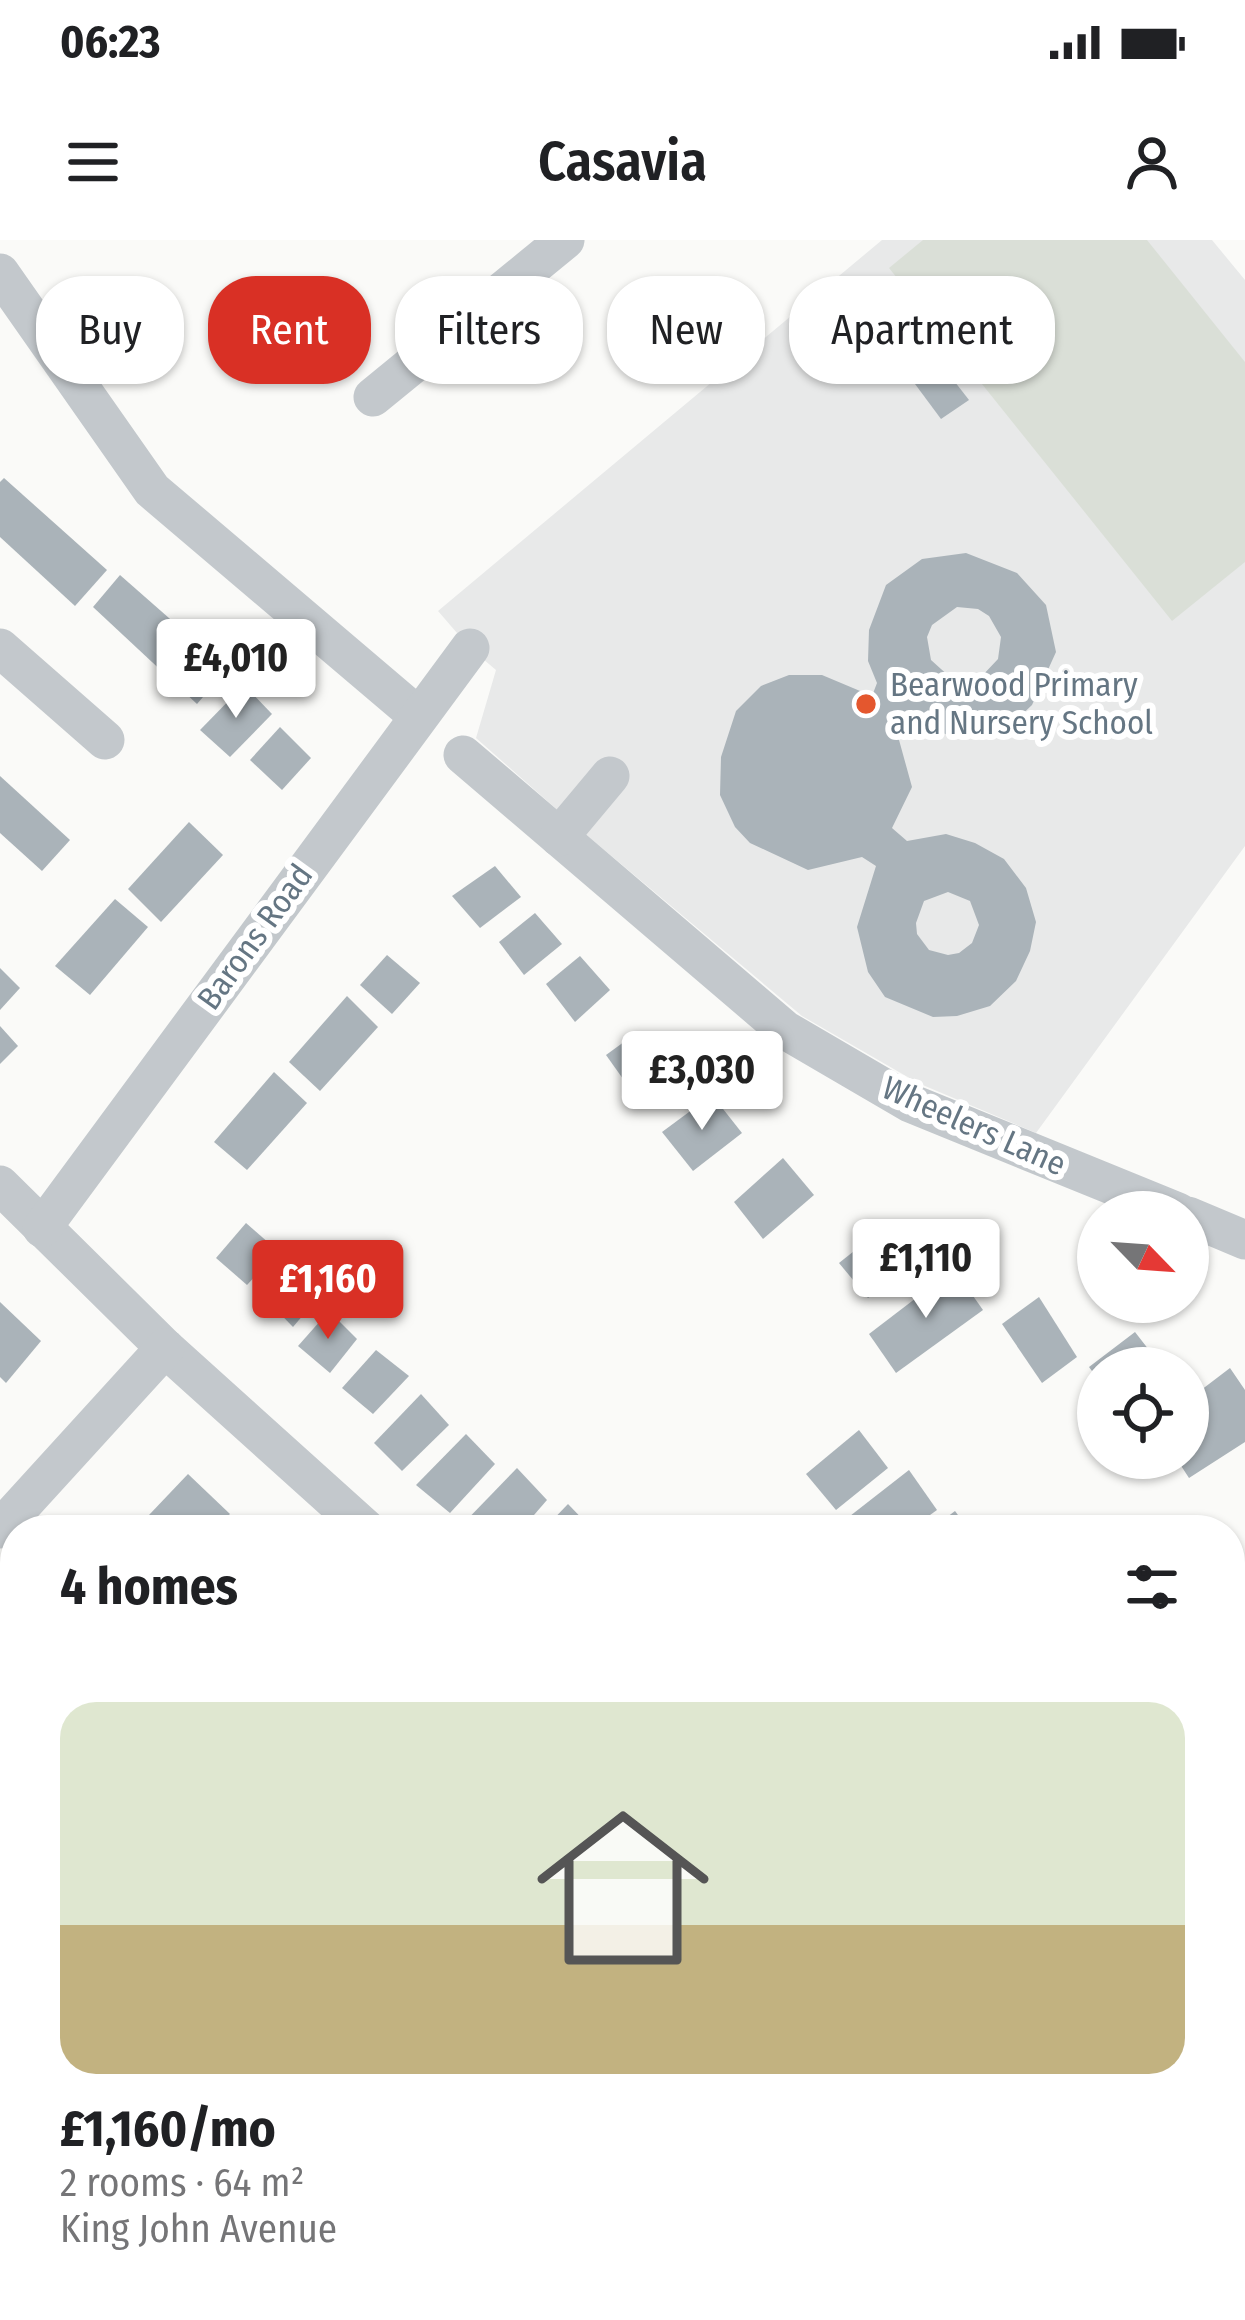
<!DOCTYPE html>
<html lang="en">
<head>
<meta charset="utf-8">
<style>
  :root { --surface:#fff; --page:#f2f2f2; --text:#202124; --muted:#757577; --line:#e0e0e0; --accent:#d93025 }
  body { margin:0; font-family:"Fira Sans Condensed",sans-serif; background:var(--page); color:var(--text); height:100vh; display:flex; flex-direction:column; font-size:45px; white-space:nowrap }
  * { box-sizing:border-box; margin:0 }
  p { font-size:39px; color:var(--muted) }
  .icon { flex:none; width:66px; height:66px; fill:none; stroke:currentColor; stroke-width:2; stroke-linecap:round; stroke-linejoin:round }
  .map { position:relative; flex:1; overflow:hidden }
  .details { position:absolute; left:0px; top:1275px; width:1245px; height:807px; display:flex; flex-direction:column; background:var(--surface); border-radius:48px 48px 0 0; box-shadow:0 3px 9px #0004 }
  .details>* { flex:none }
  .top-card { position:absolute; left:36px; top:36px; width:1173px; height:108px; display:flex; gap:24px }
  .needle { width:78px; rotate:115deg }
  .buttons { position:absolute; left:1077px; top:951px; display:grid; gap:24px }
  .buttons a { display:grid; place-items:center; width:132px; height:132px; border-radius:50%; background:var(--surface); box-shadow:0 3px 9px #0004; font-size:60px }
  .price { position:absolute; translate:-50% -102px; padding:0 27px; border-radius:12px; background:#fff; color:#222; font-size:39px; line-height:78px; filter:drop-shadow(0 3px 6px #0008) }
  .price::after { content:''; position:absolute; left:50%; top:72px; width:36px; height:27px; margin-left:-18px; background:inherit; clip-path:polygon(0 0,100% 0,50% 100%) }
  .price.active { background:var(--accent); color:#fff }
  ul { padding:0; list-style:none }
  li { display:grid; align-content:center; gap:24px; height:636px; padding:0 60px }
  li+li { border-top:3px solid var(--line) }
  li span { display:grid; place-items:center; height:372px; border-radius:36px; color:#555 }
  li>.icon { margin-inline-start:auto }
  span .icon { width:216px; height:216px; fill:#fffc; stroke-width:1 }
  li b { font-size:51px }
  h2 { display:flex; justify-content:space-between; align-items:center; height:144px; padding:0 60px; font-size:51px }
  .chip { padding:0 42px; border-radius:48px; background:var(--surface); box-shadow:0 3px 9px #0004; font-size:42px; line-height:108px }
  .chip.active { background:var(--accent); color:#fff }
  .status { display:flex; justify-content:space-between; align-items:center; height:84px; padding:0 60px; background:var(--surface); direction:ltr }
  .status svg { height:33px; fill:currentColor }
  header { display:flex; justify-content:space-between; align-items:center; height:156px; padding:0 60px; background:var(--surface); font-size:54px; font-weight:600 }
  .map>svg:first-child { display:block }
  .built { fill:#e8e9e9 }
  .green { fill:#dadfd7 }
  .building { fill:#aab3b9; fill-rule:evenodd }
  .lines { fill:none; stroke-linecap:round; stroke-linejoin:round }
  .street { stroke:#c3c8cc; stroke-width:39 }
  .poi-dot { fill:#e4572e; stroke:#fff; stroke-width:4.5 }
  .labels { text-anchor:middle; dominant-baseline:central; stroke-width:12; stroke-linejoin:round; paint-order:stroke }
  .poi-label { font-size:33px; fill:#657683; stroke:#fff; text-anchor:start }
  .street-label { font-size:33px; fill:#657683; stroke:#fff }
</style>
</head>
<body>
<div class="status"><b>06:23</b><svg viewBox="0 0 49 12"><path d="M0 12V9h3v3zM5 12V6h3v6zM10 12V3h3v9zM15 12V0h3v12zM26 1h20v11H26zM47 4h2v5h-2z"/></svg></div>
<header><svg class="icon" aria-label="menu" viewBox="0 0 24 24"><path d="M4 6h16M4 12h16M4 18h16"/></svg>Casavia<svg class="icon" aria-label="person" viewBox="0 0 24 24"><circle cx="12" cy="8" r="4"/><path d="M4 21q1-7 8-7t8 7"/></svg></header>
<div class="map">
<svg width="1245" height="2080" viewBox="0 0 1245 2080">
  <rect width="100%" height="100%" fill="#fafaf8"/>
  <polygon class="built" points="882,0 1212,0 1245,40 1245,606 1036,893 918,843 802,776 571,582 476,498 496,430 470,408 438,371"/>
  <polygon class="green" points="923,0 1147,0 1245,122 1245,322 1172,381 889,28"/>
  <g class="building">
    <polygon points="891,60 969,160 941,179 866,78"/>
    <polygon points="4,238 107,330 75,366 0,297 0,242"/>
    <path d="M966 313 1017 333 1046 365 1056 412 1032 465 1013 483 988 496 955 498 909 479 896 489 912 547 892 588 907 601 946 594 975 603 1004 619 1026 648 1036 682 1030 711 1016 741 990 766 957 776 933 777 885 757 868 732 857 687 876 626 862 617 808 630 750 603 735 587 720 555 721 517 736 471 761 446 789 435H822L872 456 877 443 868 421 869 390 886 345 922 319ZM957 367 978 369 989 376 1001 397 998 419 981 437 951 438 931 420 927 397 932 385ZM948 652 970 661 979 685 972 703 959 713 948 715 929 710 917 694 916 683 924 661Z"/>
    <polygon points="120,335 227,429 197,464 93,367"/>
    <polygon points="244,445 272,474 230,517 200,490"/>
    <polygon points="280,487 311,518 282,550 250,520"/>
    <polygon points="0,536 70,600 42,631 0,593"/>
    <polygon points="189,582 223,615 161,682 128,649"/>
    <polygon points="495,626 521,657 480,688 452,656"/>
    <polygon points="115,659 148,687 90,755 55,726"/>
    <polygon points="535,673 562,704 524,735 499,702"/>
    <polygon points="387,715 420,743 392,774 360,745"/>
    <polygon points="580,716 610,750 575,782 546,744"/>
    <polygon points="0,728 20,748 0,770"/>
    <polygon points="347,756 378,787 320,851 289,822"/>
    <polygon points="0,786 18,806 0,824"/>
    <polygon points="639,791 666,829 633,853 606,815"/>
    <polygon points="274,832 307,863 247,930 214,902"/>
    <polygon points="712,855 742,893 693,931 662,892"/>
    <polygon points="783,918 814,955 763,999 734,962"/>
    <polygon points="893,980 922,1019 868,1058 839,1023"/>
    <polygon points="246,983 278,1011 247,1045 216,1018"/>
    <polygon points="288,1022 321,1054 293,1087 260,1053"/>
    <polygon points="954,1029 983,1070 896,1133 869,1094"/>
    <polygon points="1039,1057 1077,1117 1042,1143 1002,1084"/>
    <polygon points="0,1062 41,1101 6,1143 0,1137"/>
    <polygon points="329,1071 357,1099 330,1133 298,1106"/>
    <polygon points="1135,1092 1163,1128 1098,1128 1098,1139 1089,1127"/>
    <polygon points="376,1110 409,1136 373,1174 342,1148"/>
    <polygon points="1230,1128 1245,1150 1245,1202 1189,1238 1176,1218 1188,1218 1188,1160"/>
    <polygon points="421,1154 449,1185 402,1231 374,1203"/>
    <polygon points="859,1190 888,1228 836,1270 806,1234"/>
    <polygon points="466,1194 495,1224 450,1273 416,1245"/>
    <polygon points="517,1228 547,1260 521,1290 457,1290"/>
    <polygon points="909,1230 937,1270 909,1290 863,1290 850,1276"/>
    <polygon points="188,1234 230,1274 214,1290 165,1290 149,1275"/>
    <polygon points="568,1264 593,1290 543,1290"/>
    <polygon points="955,1271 969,1290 930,1290"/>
    <polygon points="15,1360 15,1410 0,1426 0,1376"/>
    <polygon points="15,1507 15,1549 0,1535 0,1523"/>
    <polygon points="1230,1557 1245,1565 1245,1590 1230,1612"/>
    <polygon points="1239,1795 1245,1804 1245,1871 1241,1874 1230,1860 1230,1803"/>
    <polygon points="15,2022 15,2045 2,2035"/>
    <polygon points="231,2067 305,2067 307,2070 297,2080 233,2080 226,2072"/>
    <polygon points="958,2067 984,2067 993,2080 941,2080"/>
  </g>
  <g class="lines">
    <g class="street">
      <polyline points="0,33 152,250 418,476"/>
      <polyline points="373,157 565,0"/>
      <polyline points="0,408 105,500"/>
      <polyline points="463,515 785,790 910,863 1178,972"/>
      <polyline points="559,597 610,536"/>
      <polyline points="0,945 165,1108 367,1290"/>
      <polyline points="1188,976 1245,1000"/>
      <polyline points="42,988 470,408"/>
      <polyline points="0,1289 165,1108"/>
      <polyline points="1230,1509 1245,1497"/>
      <polyline points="0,1917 15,1901"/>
      <polyline points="1230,1981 1245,1970"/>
      <polyline points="604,2067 613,2080"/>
      <polyline points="446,2080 464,2067"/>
      <polyline points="1089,2080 1108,2067"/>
    </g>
  </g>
  <circle class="poi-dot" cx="866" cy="464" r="12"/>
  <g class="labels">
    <g class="poi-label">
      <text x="890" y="445">Bearwood Primary<tspan x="890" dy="38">and Nursery School</tspan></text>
    </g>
    <g class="street-label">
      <text transform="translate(255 697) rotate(-54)">Barons Road</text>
      <text transform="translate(974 886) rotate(24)">Wheelers Lane</text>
    </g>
  </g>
</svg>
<div class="buttons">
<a><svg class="needle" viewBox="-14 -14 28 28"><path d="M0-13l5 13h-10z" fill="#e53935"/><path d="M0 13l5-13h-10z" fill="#757577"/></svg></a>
<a><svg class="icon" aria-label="locate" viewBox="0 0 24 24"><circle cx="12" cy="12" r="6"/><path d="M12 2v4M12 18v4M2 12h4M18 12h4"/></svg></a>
</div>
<b class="price" style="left:236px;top:481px">£4,010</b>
<b class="price" style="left:702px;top:893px">£3,030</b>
<b class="price" style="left:926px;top:1081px">£1,110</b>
<b class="price active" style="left:328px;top:1102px">£1,160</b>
<div class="top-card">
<a class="chip">Buy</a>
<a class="chip active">Rent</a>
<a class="chip">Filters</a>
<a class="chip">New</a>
<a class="chip">Apartment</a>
</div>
<section class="details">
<h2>4 homes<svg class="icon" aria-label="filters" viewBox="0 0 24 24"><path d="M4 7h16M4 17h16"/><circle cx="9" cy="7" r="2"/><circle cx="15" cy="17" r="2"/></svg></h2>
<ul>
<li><span style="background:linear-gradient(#dfe7d0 60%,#c2b280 0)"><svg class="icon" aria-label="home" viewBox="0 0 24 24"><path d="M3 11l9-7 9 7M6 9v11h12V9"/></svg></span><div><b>£1,160/mo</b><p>2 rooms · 64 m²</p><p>King John Avenue</p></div></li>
</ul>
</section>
</div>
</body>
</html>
